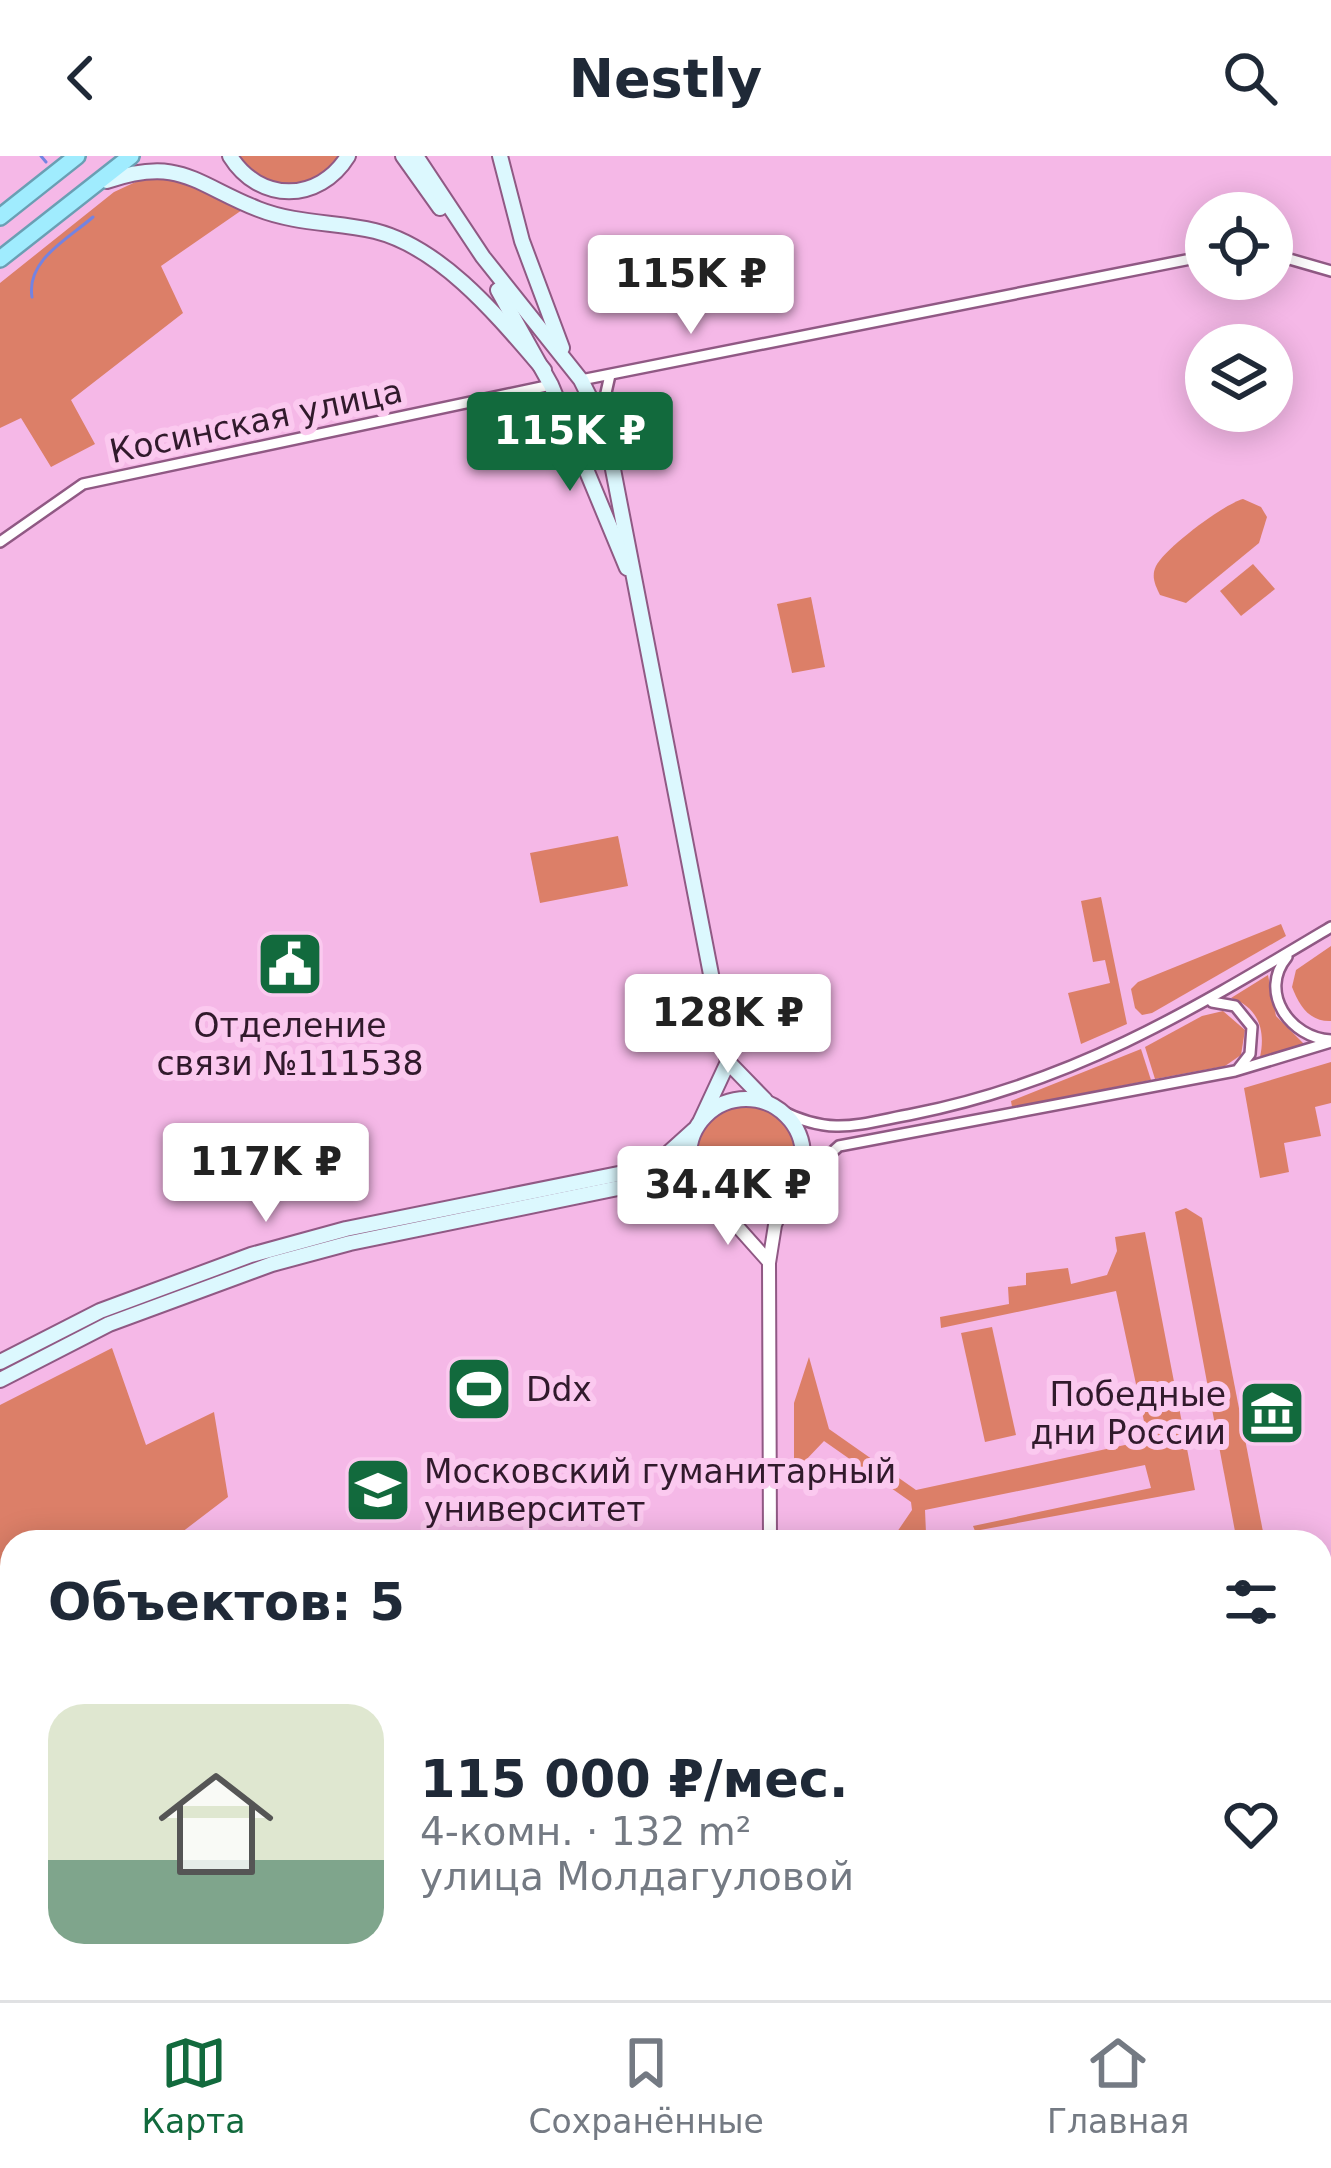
<!DOCTYPE html>
<html lang="ru">
<head>
<meta charset="utf-8">
<style>
  :root { --surface:#fff; --page:#f6f6f7; --text:#1f2937; --muted:#747a83; --line:#e0e1e3; --accent:#126a3d }
  body { margin:0; font-family:"DejaVu Sans",sans-serif; background:var(--page); color:var(--text); height:100vh; display:flex; flex-direction:column; font-size:45px; white-space:nowrap }
  * { box-sizing:border-box; margin:0 }
  p { font-size:39px; color:var(--muted) }
  .icon { flex:none; width:66px; height:66px; fill:none; stroke:currentColor; stroke-width:2; stroke-linecap:round; stroke-linejoin:round }
  .map { position:relative; flex:1; overflow:hidden }
  .side { position:absolute; left:0px; top:1374px; width:1332px; height:471px; display:flex; flex-direction:column; background:var(--surface); border-radius:36px 36px 0 0; box-shadow:0 6px 30px #0003 }
  .side>* { flex:none }
  .tools { position:absolute; left:1185px; top:36px; display:grid; gap:24px }
  .tools a { display:grid; place-items:center; width:108px; height:108px; border-radius:50%; background:var(--surface); box-shadow:0 6px 30px #0003; font-size:60px }
  .price { position:absolute; translate:-50% -102px; padding:0 27px; border-radius:12px; background:#fff; color:#222; font-size:39px; line-height:78px; filter:drop-shadow(0 3px 6px #0008) }
  .price::after { content:''; position:absolute; left:50%; top:72px; width:36px; height:27px; margin-left:-18px; background:inherit; clip-path:polygon(0 0,100% 0,50% 100%) }
  .price.selected { background:var(--accent); color:#fff }
  ul { padding:0; list-style:none }
  li { display:flex; align-items:center; gap:36px; height:300px; padding:0 48px }
  li+li { border-top:3px solid var(--line) }
  li span { display:grid; place-items:center; flex:none; width:336px; height:240px; border-radius:36px; color:#555 }
  li>.icon { margin-inline-start:auto }
  span .icon { width:144px; height:144px; fill:#fffc; stroke-width:1 }
  li b { font-size:51px }
  h2 { display:flex; justify-content:space-between; align-items:center; height:144px; padding:0 48px; font-size:51px }
  header { display:flex; justify-content:space-between; align-items:center; height:156px; padding:0 48px; background:var(--surface); font-size:54px; font-weight:600 }
  .tab-bar { display:flex; justify-content:space-around; align-items:center; height:168px; border-top:3px solid var(--line); background:var(--surface); font-size:33px; color:var(--muted) }
  .tab-bar a { display:grid; justify-items:center; gap:6px }
  .tab-bar .selected { color:var(--accent) }
  .map>svg:first-child { display:block }
  .green { fill:#dc7f68 }
  .lines { fill:none; stroke-linecap:round; stroke-linejoin:round }
  .stream { stroke:#7483e1; stroke-width:3 }
  .minor-casing { stroke:#905984; stroke-width:14 }
  .tertiary-casing { stroke:#905984; stroke-width:16 }
  .secondary-casing { stroke:#905984; stroke-width:18 }
  .trunk-casing { stroke:#6a9fb4; stroke-width:20 }
  .minor { stroke:#fff; stroke-width:9 }
  .tertiary { stroke:#fff; stroke-width:12 }
  .secondary { stroke:#dcf8fe; stroke-width:14 }
  .trunk { stroke:#a0ecfe; stroke-width:15 }
  .labels { text-anchor:middle; dominant-baseline:central; stroke-width:12; stroke-linejoin:round; paint-order:stroke }
  .street-label { font-size:33px; fill:#311a2c; stroke:#fbc9ef }
  .poi-label { font-size:33px; fill:#311a2c; stroke:#fbc9ef; text-anchor:start }
</style>
</head>
<body>
<header><svg class="icon" aria-label="back" viewBox="0 0 24 24"><path d="M15 5l-7 7 7 7"/></svg>Nestly<svg class="icon" aria-label="search" viewBox="0 0 24 24"><circle cx="10" cy="10" r="6"/><path d="M15 15l6 6"/></svg></header>
<div class="map">
<svg width="1331" height="1844" viewBox="0 0 1331 1844">
  <rect width="100%" height="100%" fill="#f5b8e7"/>
  <g class="green">
    <path d="M237 0H340C312 39 267 34 237 0Z"/>
    <polygon points="157,16 188,20 242,54 161,110 183,157 71,244 95,288 51,311 21,262 0,272 0,127 114,36"/>
    <path d="M1243 343 1261 351 1267 361 1259 387 1186 447 1160 439C1155 429 1151 420 1156 410 1165 392 1224 348 1243 343Z"/>
    <polygon points="1253,408 1275,433 1241,460 1220,435"/>
    <polygon points="811,441 825,511 792,517 777,448"/>
    <polygon points="618,680 628,730 540,747 530,697"/>
    <polygon points="1101,741 1127,868 1081,888 1068,837 1110,827 1105,804 1093,806 1081,745"/>
    <polygon points="1281,768 1286,780 1152,857 1142,859 1135,852 1131,833 1138,826"/>
    <path d="M1331 790V865C1309 866 1299 849 1292 831L1296 814Z"/>
    <path d="M1268 819 1276 860 1304 888 1260 901C1266 874 1258 851 1231 842Z"/>
    <polygon points="1223,855 1245,874 1241,899 1225,910 1155,923 1145,891 1202,860"/>
    <polygon points="1141,893 1151,924 1012,951 1011,945"/>
    <polygon points="1331,906 1331,947 1315,951 1321,980 1284,987 1289,1016 1260,1022 1244,932"/>
    <circle cx="745" cy="1000" r="50"/>
    <polygon points="1186,1052 1202,1062 1265,1386 1237,1386 1175,1056"/>
    <polygon points="1145,1076 1195,1334 975,1375 973,1370 1151,1332 1145,1309 925,1354 926,1377 897,1376 912,1354 911,1346 824,1285 804,1306 794,1305 794,1247 809,1201 829,1273 916,1334 1148,1284 1116,1135 941,1172 940,1161 1009,1148 1008,1131 1026,1129 1026,1117 1068,1112 1071,1128 1107,1119 1117,1095 1115,1081"/>
    <polygon points="992,1171 1016,1279 985,1286 961,1177"/>
    <polygon points="112,1192 146,1289 214,1256 228,1341 169,1386 12,1386 12,1833 212,1833 215,1844 0,1844 0,1249"/>
    <polygon points="427,1833 733,1833 734,1844 433,1844"/>
  </g>
  <g class="lines">
    <g class="stream">
      <polyline points="41,0 46,6"/>
      <path d="M32 141C26 104 68 83 93 61"/>
    </g>
    <defs>
      <g id="minor">
        <polyline points="1272,98 1331,115"/>
        <polyline points="581,224 1206,100"/>
        <polyline points="601,259 610,219"/>
        <polyline points="0,386 83,328 551,229"/>
        <path d="M1287 801C1258 836 1290 882 1331 884"/>
        <polyline points="1212,846 1235,850 1252,871 1250,898 1239,912"/>
        <path d="M780 954C832 981 859 968 913 958 1074 926 1192 854 1331 771"/>
        <polyline points="795,1030 839,990 1235,915 1331,886"/>
      </g>
      <g id="tertiary">
        <polyline points="720,1051 769,1106"/>
        <polyline points="770,1386 769,1107 775,1069 788,1038"/>
        <polyline points="1320,1739 1331,1738"/>
        <polyline points="771,1833 771,1844"/>
      </g>
      <g id="secondary">
        <path d="M230 0C259 47 319 47 348 0"/>
        <polyline points="403,0 440,52"/>
        <polyline points="416,0 483,101 581,224 605,272 728,906 701,964"/>
        <polyline points="500,0 522,85 562,192"/>
        <path d="M107 25C180 0 195 28 258 53 296 68 336 66 375 75 443 92 500 163 544 214"/>
        <polyline points="498,134 551,229 627,412"/>
        <polyline points="728,906 765,944"/>
        <circle cx="746" cy="1000" r="57"/>
        <polyline points="0,1206 100,1155 251,1099 346,1073 653,1011 694,974"/>
        <polyline points="0,1224 109,1168 272,1108 350,1087 657,1024 678,1027 713,1046"/>
      </g>
      <g id="trunk">
        <polyline points="0,61 77,0"/>
        <polyline points="0,103 131,0"/>
      </g>
    </defs>
    <use href="#minor" class="minor-casing"/>
    <use href="#tertiary" class="tertiary-casing"/>
    <use href="#secondary" class="secondary-casing"/>
    <use href="#trunk" class="trunk-casing"/>
    <use href="#minor" class="minor"/>
    <use href="#tertiary" class="tertiary"/>
    <use href="#secondary" class="secondary"/>
    <use href="#trunk" class="trunk"/>
  </g>
  <defs>
    <symbol id="civic-square" viewBox="-11 -11 22 22"><rect x="-9" y="-9" width="18" height="18" rx="4" fill="#126a3d" stroke="#fbc9ef"/><path d="M-.6-6.5H3V-4.5H.6V-3L4-1V1h2V6H-6V1h2V-1L-.6-3ZM-1.2 2.5V6h2.4V2.5Z" fill="#fff"/></symbol>
    <symbol id="stadium-square" viewBox="-11 -11 22 22"><rect x="-9" y="-9" width="18" height="18" rx="4" fill="#126a3d" stroke="#fbc9ef"/><path d="M0-5a6.5 5 0 1 0 0 10a6.5 5 0 1 0 0-10ZM-3.5-1.8h7v3.6h-7Z" fill="#fff"/></symbol>
    <symbol id="museum-square" viewBox="-11 -11 22 22"><rect x="-9" y="-9" width="18" height="18" rx="4" fill="#126a3d" stroke="#fbc9ef"/><path d="M0-6L6-3V-2H-6V-3ZM-5-1h2V3h-2ZM-1-1h2V3h-2ZM3-1h2V3H3ZM-6 4H6V6H-6Z" fill="#fff"/></symbol>
    <symbol id="university-square" viewBox="-11 -11 22 22"><rect x="-9" y="-9" width="18" height="18" rx="4" fill="#126a3d" stroke="#fbc9ef"/><path d="M0-5L7-2L0 1L-7-2ZM-4 1L0 2.5L4 1V4Q0 6-4 4Z" fill="#fff"/></symbol>
  </defs>
  <g fill-rule="evenodd">
    <use href="#civic-square" x="252" y="770" width="76" height="76"/>
    <use href="#stadium-square" x="441" y="1195" width="76" height="76"/>
    <use href="#museum-square" x="1234" y="1219" width="76" height="76"/>
    <use href="#university-square" x="340" y="1296" width="76" height="76"/>
  </g>
  <g class="labels">
    <g class="street-label">
      <text transform="translate(256 265) rotate(-12)">Косинская улица</text>
    </g>
    <g class="poi-label">
      <text x="290" y="869" text-anchor="middle">Отделение<tspan x="290" dy="38">связи №111538</tspan></text>
      <text x="526" y="1233">Ddx</text>
      <text x="1226" y="1238" text-anchor="end">Победные<tspan x="1226" dy="38">дни России</tspan></text>
      <text x="424" y="1315">Московский гуманитарный<tspan x="424" dy="38">университет</tspan></text>
    </g>
  </g>
</svg>
<div class="tools">
<a><svg class="icon" aria-label="locate" viewBox="0 0 24 24"><circle cx="12" cy="12" r="6"/><path d="M12 2v4M12 18v4M2 12h4M18 12h4"/></svg></a>
<a><svg class="icon" aria-label="layers" viewBox="0 0 24 24"><path d="M12 4l9 5-9 5-9-5zM3 14l9 5 9-5"/></svg></a>
</div>
<b class="price" style="left:691px;top:181px">115K ₽</b>
<b class="price selected" style="left:570px;top:338px">115K ₽</b>
<b class="price" style="left:728px;top:920px">128K ₽</b>
<b class="price" style="left:266px;top:1069px">117K ₽</b>
<b class="price" style="left:728px;top:1092px">34.4K ₽</b>
<section class="side">
<h2>Объектов: 5<svg class="icon" aria-label="filters" viewBox="0 0 24 24"><path d="M4 7h16M4 17h16"/><circle cx="9" cy="7" r="2"/><circle cx="15" cy="17" r="2"/></svg></h2>
<ul>
<li><span style="background:linear-gradient(#dfe7d0 65%,#7fa58c 0)"><svg class="icon" aria-label="home" viewBox="0 0 24 24"><path d="M3 11l9-7 9 7M6 9v11h12V9"/></svg></span><div><b>115 000 ₽/мес.</b><p>4-комн. · 132 m²</p><p>улица Молдагуловой</p></div><svg class="icon" aria-label="heart" viewBox="0 0 24 24"><path d="M12 20l-8-8c-3-5 5-10 8-4 3-6 11-1 8 4z"/></svg></li>
</ul>
</section>
</div>
<nav class="tab-bar">
<a class="selected"><svg class="icon" aria-label="map" viewBox="0 0 24 24"><path d="M3 6l6-2 6 2 6-2v14l-6 2-6-2-6 2zM9 4v14M15 6v14"/></svg>Карта</a>
<a><svg class="icon" aria-label="saved" viewBox="0 0 24 24"><path d="M7 4h10v16l-5-4-5 4z"/></svg>Сохранённые</a>
<a><svg class="icon" aria-label="home" viewBox="0 0 24 24"><path d="M3 11l9-7 9 7M6 9v11h12V9"/></svg>Главная</a>
</nav>
</body>
</html>
